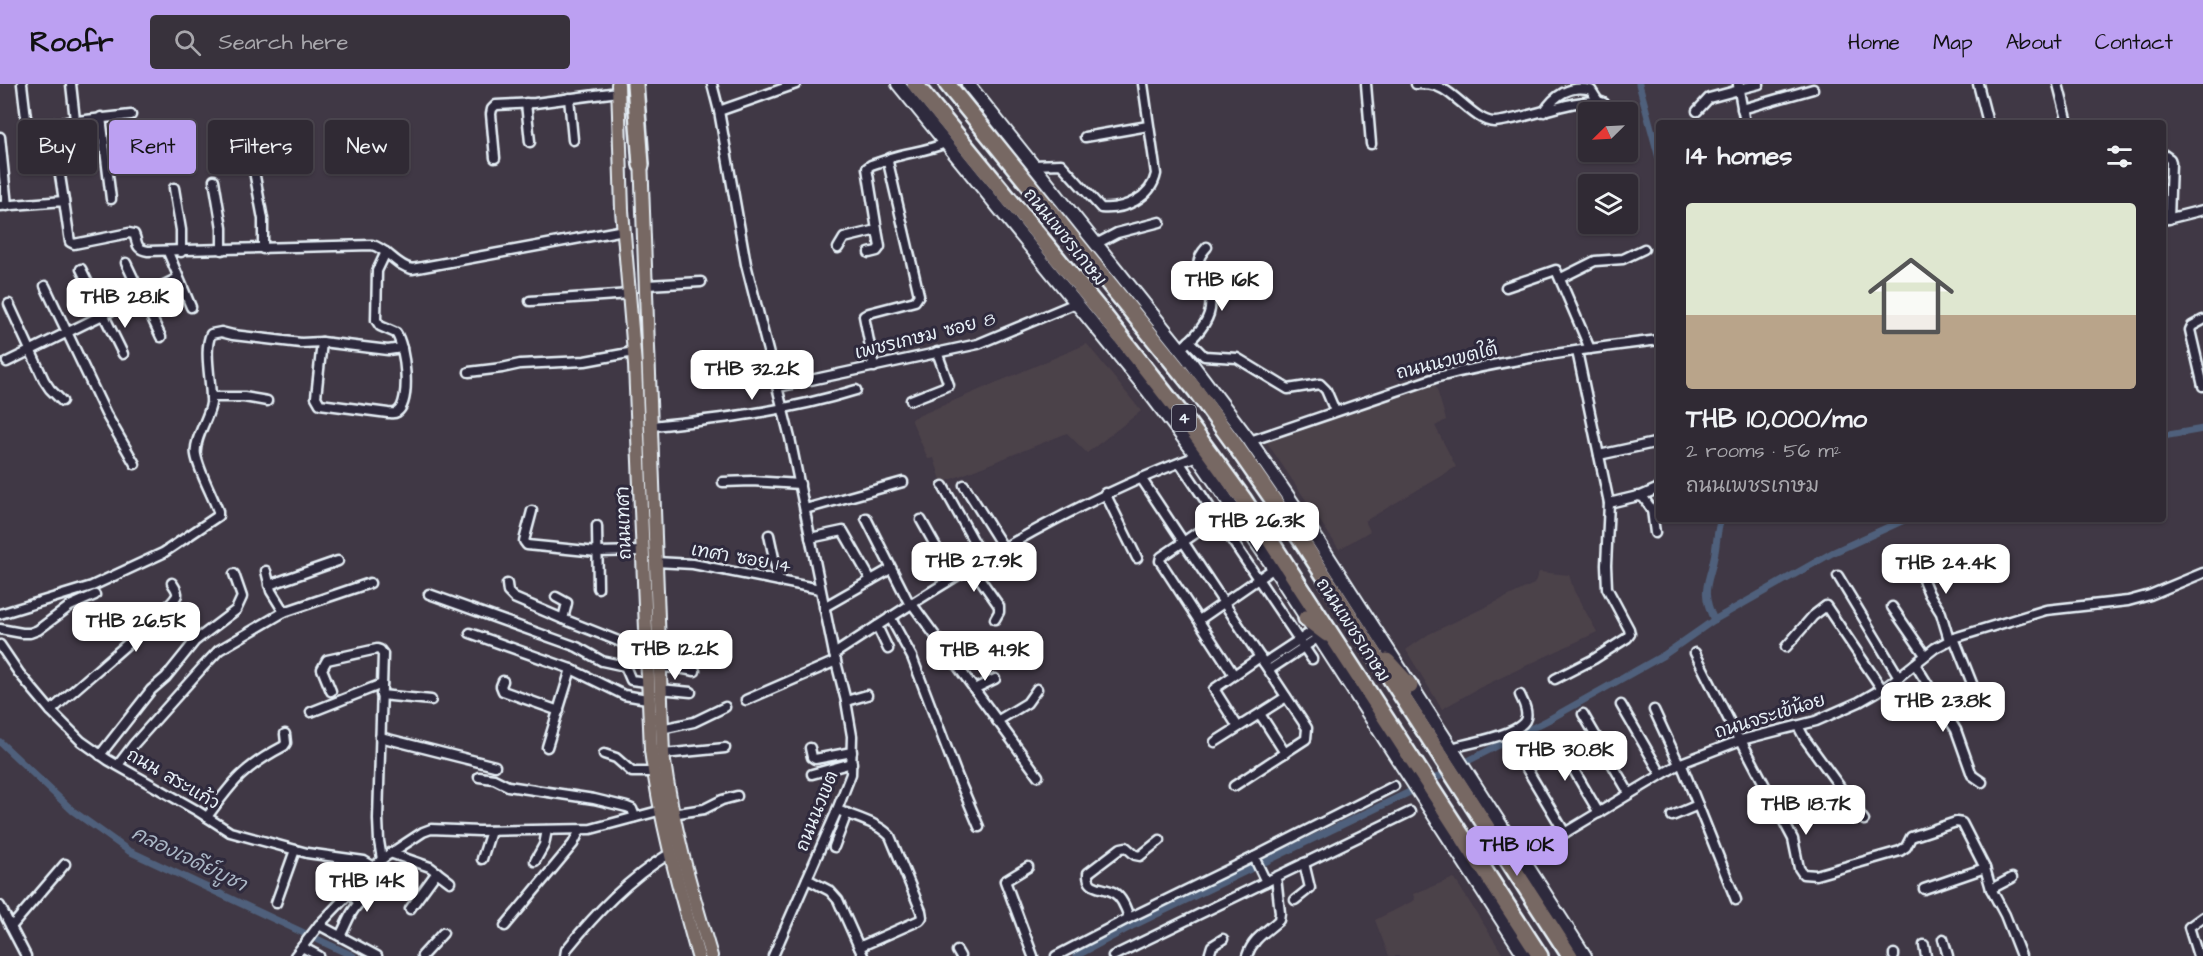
<!DOCTYPE html>
<html lang="en">
<head>
<meta charset="utf-8">
<style>
  :root { --surface:#302a34; --page:#38323c; --text:#f1f3f6; --muted:#a8a7ac; --line:#4b464f; --accent:#bca0f2 }
  body { margin:0; font-family:"Architects Daughter","Playpen Sans Thai",sans-serif; background:var(--page); color:var(--text); height:100vh; display:flex; flex-direction:column; font-size:22px; white-space:nowrap }
  * { box-sizing:border-box; margin:0 }
  p { font-size:20px; color:var(--muted) }
  .icon { flex:none; width:33px; height:33px; fill:none; stroke:currentColor; stroke-width:2; stroke-linecap:round; stroke-linejoin:round }
  .map { position:relative; flex:1; overflow:hidden }
  .sheet { position:absolute; left:1656px; top:36px; width:510px; height:402px; display:flex; flex-direction:column; background:var(--surface); border-radius:6px; box-shadow:0 2px 4px #0004,0 0 0 2px var(--line) }
  .sheet>* { flex:none }
  .guide { position:absolute; left:18px; top:36px; width:570px; height:54px; display:flex; gap:12px }
  .needle { width:39px; rotate:246deg }
  .fabs { position:absolute; left:1578px; top:18px; display:grid; gap:12px }
  .fabs a { display:grid; place-items:center; width:60px; height:60px; border-radius:6px; background:var(--surface); box-shadow:0 2px 4px #0004,0 0 0 2px var(--line); font-size:30px }
  .price { position:absolute; translate:-50% -51px; padding:0 14px; border-radius:12px; background:#fff; color:#222; font-size:20px; line-height:39px; filter:drop-shadow(0 2px 3px #0008) }
  .price::after { content:''; position:absolute; left:50%; top:36px; width:18px; height:14px; margin-left:-9px; background:inherit; clip-path:polygon(0 0,100% 0,50% 100%) }
  .price.selected { background:var(--accent); color:#111 }
  ul { padding:0; list-style:none }
  li { display:grid; align-content:center; gap:12px; height:318px; padding:0 30px }
  li+li { border-top:2px solid var(--line) }
  li span { display:grid; place-items:center; height:186px; border-radius:6px; color:#555 }
  li>.icon { margin-inline-start:auto }
  span .icon { width:108px; height:108px; fill:#fffc; stroke-width:1 }
  li b { font-size:26px }
  h2 { display:flex; justify-content:space-between; align-items:center; height:72px; padding:0 30px; font-size:26px }
  .chip { padding:0 21px; border-radius:6px; background:var(--surface); box-shadow:0 2px 4px #0004,0 0 0 2px var(--line); font-size:21px; line-height:54px }
  .chip.selected { background:var(--accent); color:#111 }
  header { display:flex; align-items:center; gap:36px; box-sizing:border-box; height:84px; padding:0 30px; background:var(--accent); color:#111 }
  header strong { font-size:28px }
  nav { display:flex; gap:33px; margin-inline-start:auto; font-size:21px }
  .search { width:420px; height:54px; background:var(--page); display:flex; align-items:center; gap:15px; box-sizing:border-box; padding:0 21px; border-radius:6px; color:var(--muted); font-size:22px }
  .map>svg:first-child { display:block }
  .built { fill:#4c424a }
  .lines { fill:none; stroke-linecap:round; stroke-linejoin:round }
  .canal { stroke:#50617b; stroke-width:7 }
  .street-casing { stroke:#e8f1f8; stroke-width:13 }
  .secondary-casing { stroke:#e8f1f8; stroke-width:16 }
  .primary-casing { stroke:#e8f1f8; stroke-width:16 }
  .highway-casing { stroke:#e8f1f8; stroke-width:20 }
  .street { stroke:#2f2a3d; stroke-width:8 }
  .secondary { stroke:#2f2a3d; stroke-width:12 }
  .primary { stroke:#776864; stroke-width:12 }
  .highway { stroke:#776864; stroke-width:15 }
  .labels { text-anchor:middle; dominant-baseline:central; stroke-width:6; stroke-linejoin:round; paint-order:stroke }
  .shield { fill:#2f2a3d; stroke:#b0b5c0; stroke-width:1.5 }
  .shield-label { font-size:16px; font-weight:bold; fill:#e8f1f8 }
  .street-label { font-size:18px; fill:#e8f1f8; stroke:#2f2a3d }
  .water-label { font-size:20px; font-style:italic; fill:#abb7c6; stroke:#2f2a3d }
</style>
</head>
<body>
<header>
<strong>Roofr</strong>
<div class="search"><svg class="icon" aria-label="search" viewBox="0 0 24 24"><circle cx="10" cy="10" r="6"/><path d="M15 15l6 6"/></svg>Search here</div>
<nav><a>Home</a><a>Map</a><a>About</a><a>Contact</a></nav>
</header>
<div class="map">
<svg width="2203" height="872" viewBox="0 0 2203 872">
  <rect width="100%" height="100%" fill="#403845"/>
  <filter id="ink" filterUnits="userSpaceOnUse"><feTurbulence type="fractalNoise" baseFrequency=".0167" numOctaves="2"/><feDisplacementMap in="SourceGraphic" scale="12" xChannelSelector="R" yChannelSelector="G"/><feConvolveMatrix kernelMatrix="1 2 1 2 8 2 1 2 1" color-interpolation-filters="sRGB"/></filter>
  <g filter="url(#ink)">
    <g class="built">
      <polygon points="1087,260 1141,327 1087,369 1067,349 942,399 934,374 928,375 911,335"/>
      <polygon points="1435,299 1446,336 1435,342 1456,383 1365,437 1370,447 1339,465 1266,357"/>
      <polygon points="1539,488 1569,491 1574,507 1597,548 1479,604 1442,625 1406,566 1429,550 1534,500"/>
      <polygon points="1454,794 1504,872 1389,872 1375,836 1415,816 1413,810"/>
    </g>
    <g class="lines">
      <g class="canal">
        <polyline points="1639,0 1659,74"/>
        <polyline points="2163,352 2203,345"/>
        <path d="M1714 536C1699 504 1710 499 1715 468 1717 457 1717 446 1721 435"/>
        <polyline points="0,658 73,727 129,767 353,872"/>
        <polyline points="1460,681 1548,636 1664,571 1714,536 1832,469 1906,435"/>
        <polyline points="1428,698 1450,687"/>
        <polyline points="1076,872 1134,841 1418,704"/>
      </g>
      <defs>
        <g id="street">
          <polyline points="22,0 26,34 31,42 131,31"/>
          <polyline points="71,0 75,36"/>
          <polyline points="712,0 719,27 746,180 790,354 834,570"/>
          <polyline points="1366,0 1371,60"/>
          <path d="M1416 0C1425 0 1434 0 1443 5 1458 13 1478 38 1494 38 1521 37 1585 10 1604 19L1607 28"/>
          <polyline points="1978,0 1988,39"/>
          <polyline points="2058,0 2068,39"/>
          <polyline points="1738,1 1745,39"/>
          <polyline points="1739,5 1759,0"/>
          <polyline points="569,14 573,56"/>
          <polyline points="526,19 530,58"/>
          <polyline points="1742,25 1813,5"/>
          <polyline points="719,27 796,0"/>
          <polyline points="1697,27 1709,14 1739,6"/>
          <path d="M1544 28C1554 12 1570 0 1591 6L1598 17"/>
          <polyline points="101,33 111,115"/>
          <polyline points="52,40 64,117"/>
          <polyline points="0,53 7,122"/>
          <polyline points="1085,53 1148,42"/>
          <polyline points="2163,70 2170,75 2171,78 2169,135"/>
          <polyline points="495,74 491,30 492,25 496,21 535,19 618,8"/>
          <path d="M1033 81 1061 80 1101 124C1124 126 1151 114 1156 90L1143 0"/>
          <polyline points="254,87 263,135 263,165"/>
          <polyline points="214,96 222,144 222,166"/>
          <polyline points="174,104 181,146 181,168"/>
          <path d="M0 122 64 117 70 158 74 160 129 149 134 150C138 159 135 165 148 167L372 161C388 165 396 182 412 185L624 146"/>
          <polyline points="2163,136 2203,126"/>
          <polyline points="1096,160 1117,149 1160,138"/>
          <polyline points="838,164 844,154 877,146 867,84 871,81 889,75"/>
          <polyline points="168,168 191,223"/>
          <polyline points="869,169 877,167 880,163 877,146"/>
          <polyline points="126,179 161,253"/>
          <polyline points="81,185 123,270"/>
          <polyline points="1561,194 1595,177 1623,175 1644,165"/>
          <polyline points="647,201 701,198"/>
          <polyline points="45,202 106,330 135,380"/>
          <polyline points="1506,203 1556,186 1590,265"/>
          <polyline points="530,217 630,210"/>
          <polyline points="9,220 44,296 50,305 62,317"/>
          <polyline points="2203,236 2192,242 2190,246 2203,302"/>
          <polyline points="1189,257 1204,272 1237,274 1288,305 1320,300 1326,306 1335,327"/>
          <path d="M322 258 316 313 320 320 388 329C391 329 394 330 397 328 412 318 405 261 396 249L380 242 376 236 377 187 386 168"/>
          <path d="M1185 261C1198 250 1213 234 1210 216 1207 195 1187 184 1207 163"/>
          <polyline points="7,278 178,194"/>
          <path d="M874 283 864 232 869 229 915 217 919 211 888 78 890 74C909 68 928 67 945 59"/>
          <polyline points="469,288 502,284 520,280 585,277 634,268"/>
          <polyline points="778,303 978,260 1076,219"/>
          <polyline points="211,313 244,313 267,317"/>
          <polyline points="911,316 949,301 937,268"/>
          <path d="M652 342C721 335 789 327 856 306"/>
          <path d="M1250 357 1438 293C1510 275 1585 265 1659 256"/>
          <polyline points="1599,371 1659,358"/>
          <polyline points="1180,379 1312,575"/>
          <polyline points="1141,394 1307,644 1306,655 1234,702"/>
          <polyline points="723,398 752,397 800,400"/>
          <polyline points="964,401 1003,463"/>
          <polyline points="943,402 983,474"/>
          <polyline points="1105,409 1137,474"/>
          <polyline points="1641,412 1659,404"/>
          <polyline points="1609,419 1638,412 1643,413 1652,426 1655,449"/>
          <polyline points="1233,424 1161,473 1160,477 1234,591"/>
          <polyline points="805,425 903,398"/>
          <polyline points="532,427 524,457 527,461 597,468 643,467"/>
          <polyline points="866,434 910,521"/>
          <polyline points="921,436 953,493"/>
          <polyline points="597,442 598,504"/>
          <polyline points="769,451 779,497"/>
          <polyline points="810,454 843,447 871,496"/>
          <polyline points="1915,477 1929,510 1941,529 1949,556"/>
          <polyline points="656,478 693,480 820,505"/>
          <polyline points="971,482 999,522 999,528 995,535"/>
          <polyline points="266,487 271,507 284,528"/>
          <polyline points="1838,492 1899,593"/>
          <polyline points="507,500 508,508 514,514 563,535"/>
          <polyline points="269,501 338,477"/>
          <polyline points="429,510 577,563 602,577 625,582 631,596 647,598"/>
          <polyline points="556,513 567,519 563,535 631,562 646,565"/>
          <polyline points="912,520 1038,692"/>
          <polyline points="824,523 887,487"/>
          <polyline points="1892,523 1925,571"/>
          <path d="M0 530 92 502 163 469 218 432V427C212 410 199 388 196 371 193 356 210 332 211 319 212 300 203 266 211 250L221 248 233 251 301 259 322 258 388 266 402 264"/>
          <polyline points="890,533 912,573 957,691 979,743"/>
          <polyline points="1199,536 1274,484"/>
          <polyline points="877,542 888,565"/>
          <polyline points="0,545 22,549 30,549 38,546 70,522 95,511"/>
          <polyline points="470,549 571,585 624,611 647,615"/>
          <polyline points="1954,554 1973,602"/>
          <polyline points="0,561 19,589 51,627 81,657 108,676 196,726 230,748 307,769 364,777 374,783"/>
          <polyline points="1786,563 1813,532 1826,522 1882,605"/>
          <polyline points="1695,569 1739,656"/>
          <polyline points="1264,579 1314,546"/>
          <polyline points="1915,580 1956,646 1972,691 1982,698"/>
          <polyline points="659,583 678,584 695,587"/>
          <polyline points="1269,586 1319,553"/>
          <polyline points="1555,595 1594,575 1627,554 1630,550 1629,545 1607,504 1606,481 1609,419 1577,267"/>
          <polyline points="503,597 501,602 503,607 559,627"/>
          <polyline points="660,605 691,608"/>
          <polyline points="974,605 995,595"/>
          <polyline points="331,607 322,585 327,576 377,565 380,566 383,570 378,735 379,757 382,775"/>
          <polyline points="381,611 431,616"/>
          <polyline points="746,616 836,577"/>
          <polyline points="846,617 867,611"/>
          <polyline points="1621,621 1661,690"/>
          <polyline points="1654,626 1679,680"/>
          <path d="M51 627C69 609 173 524 177 511 178 507 174 502 172 499"/>
          <polyline points="311,628 382,600"/>
          <polyline points="1260,630 1285,669"/>
          <polyline points="1583,630 1629,709"/>
          <polyline points="997,637 1027,619 1037,605"/>
          <polyline points="1798,642 1805,655 1864,736"/>
          <polyline points="1238,643 1214,605 1260,573"/>
          <polyline points="661,645 694,638 725,623"/>
          <polyline points="380,653 495,682"/>
          <polyline points="1555,654 1599,729"/>
          <polyline points="1741,656 1793,755 1799,784 1803,790 1816,791 1900,767 1906,763 1911,753 1956,738 1962,739 1985,784 1991,805 2005,831 2021,872"/>
          <polyline points="1215,658 1286,613"/>
          <polyline points="547,663 571,585"/>
          <polyline points="810,664 812,673 815,675 852,668"/>
          <path d="M1452 664C1467 659 1522 651 1526 634 1528 626 1523 618 1520 611"/>
          <polyline points="604,670 616,674 632,688 653,688"/>
          <polyline points="663,670 725,664"/>
          <polyline points="1518,670 1565,749"/>
          <polyline points="100,671 151,606 166,593 195,557 236,526 242,513 234,490"/>
          <polyline points="1681,679 1736,816"/>
          <polyline points="118,681 134,660 202,584 219,566 284,528 370,499"/>
          <polyline points="812,690 852,679"/>
          <polyline points="479,693 494,695 508,702 594,715 627,723 632,725 635,733"/>
          <path d="M837 726C855 733 876 738 890 752L921 827 922 833 920 836 859 863"/>
          <polyline points="672,730 704,725 722,716 737,712"/>
          <polyline points="1672,732 1698,721"/>
          <path d="M207 733C233 697 244 683 284 662L286 659 285 650"/>
          <polyline points="834,763 847,729"/>
          <polyline points="390,769 430,783 450,798"/>
          <polyline points="1254,773 1266,798"/>
          <polyline points="1523,774 1681,679 1741,656 1816,637 1859,618 1887,602 1935,564 1954,554 2046,526 2128,517 2150,511 2203,489"/>
          <polyline points="482,775 491,747"/>
          <polyline points="535,777 544,761 547,746"/>
          <polyline points="1028,783 1005,797 1033,872"/>
          <polyline points="807,795 830,807 838,816 863,872"/>
          <polyline points="1924,805 1985,784"/>
          <polyline points="1991,805 2012,794"/>
          <polyline points="1295,816 1310,804 1304,779"/>
          <polyline points="276,819 295,766"/>
          <polyline points="0,822 26,872"/>
          <polyline points="410,825 437,788"/>
          <path d="M1129 834C1126 824 1122 813 1113 808 1101 802 1087 806 1088 789L1121 764 1126 763 1135 771 1140 772 1160 756"/>
          <polyline points="319,841 377,872"/>
          <polyline points="505,842 573,760 580,746"/>
          <polyline points="11,843 65,780"/>
          <path d="M340 852C347 840 349 829 359 819L350 809"/>
          <polyline points="1943,855 1948,872"/>
          <polyline points="1924,861 1926,872"/>
          <polyline points="302,863 319,872"/>
          <polyline points="957,867 960,872"/>
          <polyline points="1894,870 1894,872"/>
          <polyline points="295,872 319,841 382,775 423,748 431,745 479,747 591,745 666,725"/>
          <polyline points="422,872 443,849"/>
          <path d="M565 872 566 866C596 829 628 795 669 770"/>
          <path d="M773 872 835 731 851 690 852 652 846 617 834 570C950 494 1066 420 1197 372"/>
          <polyline points="1056,872 1129,834 1254,773 1394,702"/>
          <polyline points="1113,872 1410,728"/>
          <polyline points="1209,872 1212,862 1223,855"/>
          <path d="M1247 872C1253 854 1266 848 1279 836L1280 829 1276 793"/>
          <polyline points="2198,872 2189,843 2203,833"/>
        </g>
        <g id="secondary">
          <polyline points="898,0 1147,306 1197,372 1274,484 1525,872"/>
          <polyline points="968,0 1189,276 1250,357 1311,446 1585,872"/>
        </g>
        <g id="primary">
          <path d="M618 0 622 126 635 281 651 666C660 737 679 804 698 872"/>
          <path d="M641 73 663 670C672 740 691 805 711 872"/>
        </g>
        <g id="highway">
          <polyline points="635,0 641,81"/>
          <polyline points="915,0 1103,230 1182,331 1244,416 1540,872"/>
          <polyline points="947,0 1196,307 1235,361 1301,456 1570,872"/>
          <polyline points="1306,534 1327,550"/>
          <polyline points="1387,577 1410,602"/>
        </g>
      </defs>
      <use href="#street" class="street-casing"/>
      <use href="#secondary" class="secondary-casing"/>
      <use href="#primary" class="primary-casing"/>
      <use href="#highway" class="highway-casing"/>
      <use href="#street" class="street"/>
      <use href="#secondary" class="secondary"/>
      <use href="#primary" class="primary"/>
      <use href="#highway" class="highway"/>
    </g>
  </g>
  <g class="labels">
    <rect class="shield" x="1172" y="321" width="24" height="26" rx="4.5"/>
    <g class="shield-label">
      <text x="1184" y="334">4</text>
    </g>
    <g class="street-label">
      <text transform="translate(1065 153) rotate(51)">ถนนเพชรเกษม</text>
      <text transform="translate(925 252) rotate(-14)">เพชรเกษม ซอย 8</text>
      <text transform="translate(1447 277) rotate(-14)">ถนนนวเขตใต้</text>
      <text transform="translate(624 439) rotate(-92)">ถนนเทศา</text>
      <text transform="translate(741 474) rotate(10)">เทศา ซอย 14</text>
      <text transform="translate(1353 546) rotate(57)">ถนนเพชรเกษม</text>
      <text transform="translate(1770 632) rotate(-17)">ถนนจระเข้น้อย</text>
      <text transform="translate(173 695) rotate(30)">ถนน สระแก้ว</text>
      <text transform="translate(817 727) rotate(-68)">ถนนนวเขต</text>
    </g>
    <g class="water-label">
      <text transform="translate(189 775) rotate(26)">คลองเจดีย์บูชา</text>
    </g>
  </g>
</svg>
<div class="fabs">
<a><svg class="needle" viewBox="-14 -14 28 28"><path d="M0-13l5 13h-10z" fill="#e53935"/><path d="M0 13l5-13h-10z" fill="#a8a7ac"/></svg></a>
<a><svg class="icon" aria-label="layers" viewBox="0 0 24 24"><path d="M12 4l9 5-9 5-9-5zM3 14l9 5 9-5"/></svg></a>
</div>
<b class="price" style="left:1222px;top:228px">THB 16K</b>
<b class="price" style="left:125px;top:245px">THB 28.1K</b>
<b class="price" style="left:752px;top:317px">THB 32.2K</b>
<b class="price" style="left:1257px;top:469px">THB 26.3K</b>
<b class="price" style="left:974px;top:509px">THB 27.9K</b>
<b class="price" style="left:1946px;top:511px">THB 24.4K</b>
<b class="price" style="left:136px;top:569px">THB 26.5K</b>
<b class="price" style="left:675px;top:597px">THB 12.2K</b>
<b class="price" style="left:985px;top:598px">THB 41.9K</b>
<b class="price" style="left:1943px;top:649px">THB 23.8K</b>
<b class="price" style="left:1565px;top:698px">THB 30.8K</b>
<b class="price" style="left:1806px;top:752px">THB 18.7K</b>
<b class="price selected" style="left:1517px;top:793px">THB 10K</b>
<b class="price" style="left:367px;top:829px">THB 14K</b>
<div class="guide">
<a class="chip">Buy</a>
<a class="chip selected">Rent</a>
<a class="chip">Filters</a>
<a class="chip">New</a>
</div>
<section class="sheet">
<h2>14 homes<svg class="icon" aria-label="filters" viewBox="0 0 24 24"><path d="M4 7h16M4 17h16"/><circle cx="9" cy="7" r="2"/><circle cx="15" cy="17" r="2"/></svg></h2>
<ul>
<li><span style="background:linear-gradient(#dfe7d0 60%,#b9a48a 0)"><svg class="icon" aria-label="home" viewBox="0 0 24 24"><path d="M3 11l9-7 9 7M6 9v11h12V9"/></svg></span><div><b>THB 10,000/mo</b><p>2 rooms · 56 m²</p><p>ถนนเพชรเกษม</p></div></li>
</ul>
</section>
</div>
</body>
</html>
